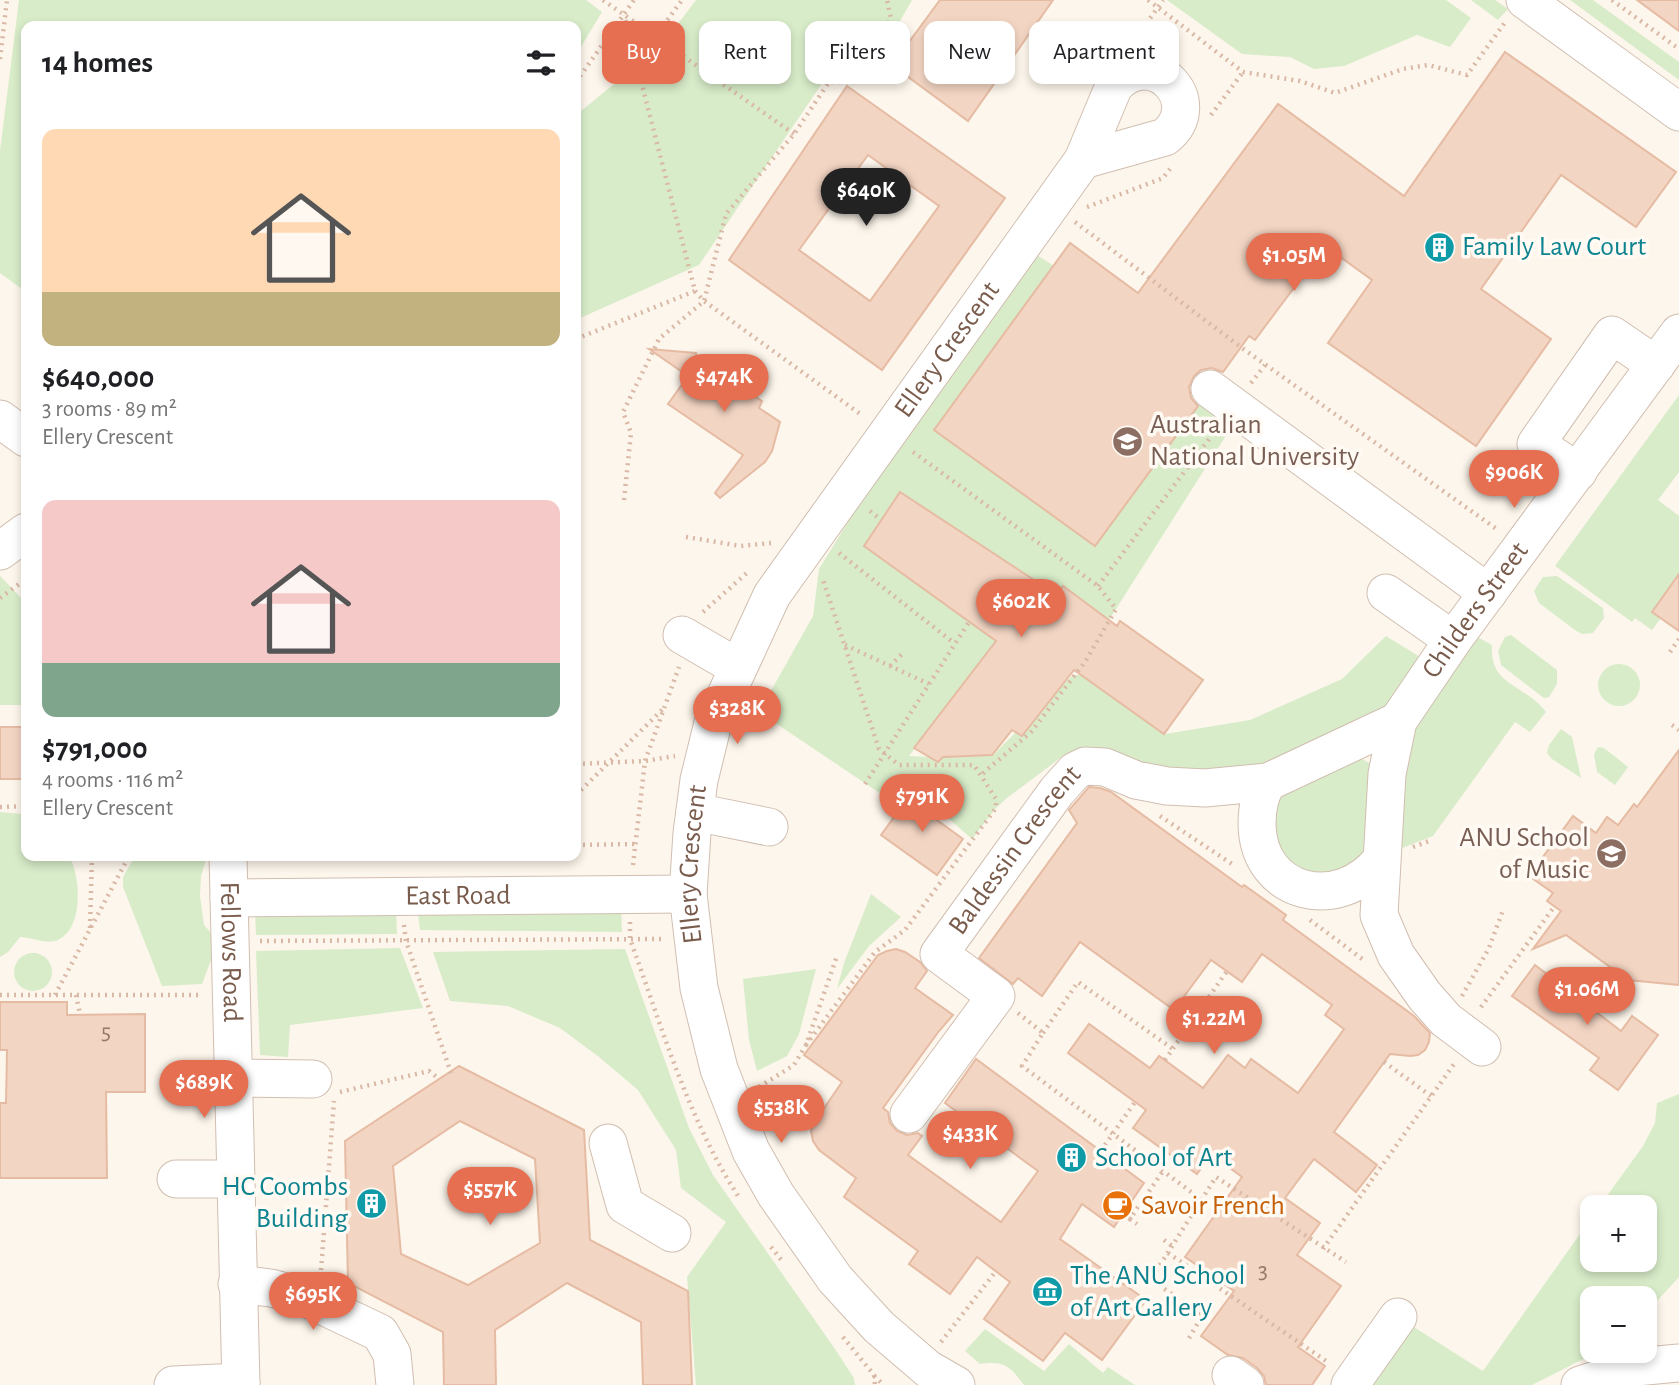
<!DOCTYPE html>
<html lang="en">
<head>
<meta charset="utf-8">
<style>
  :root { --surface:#fff; --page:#f2f2f2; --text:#202124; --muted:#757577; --accent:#e76f51 }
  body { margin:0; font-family:"Alegreya Sans",sans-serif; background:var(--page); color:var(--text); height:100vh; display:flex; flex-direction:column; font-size:26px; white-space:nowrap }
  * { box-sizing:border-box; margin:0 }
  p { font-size:23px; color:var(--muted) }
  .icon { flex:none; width:38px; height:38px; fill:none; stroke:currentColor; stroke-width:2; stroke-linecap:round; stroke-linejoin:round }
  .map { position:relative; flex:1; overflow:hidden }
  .panel { position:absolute; left:21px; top:21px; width:560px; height:840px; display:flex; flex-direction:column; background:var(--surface); border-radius:14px; box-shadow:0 4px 10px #0003 }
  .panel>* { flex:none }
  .hud { position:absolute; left:602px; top:21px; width:665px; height:63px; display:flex; gap:14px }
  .buttons { position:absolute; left:1580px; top:1195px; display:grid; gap:14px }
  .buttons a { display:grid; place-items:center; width:77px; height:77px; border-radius:14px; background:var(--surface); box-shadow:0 4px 10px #0003; font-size:35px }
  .price { position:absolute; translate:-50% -60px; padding:0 16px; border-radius:24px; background:var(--accent); color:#fff; font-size:23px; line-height:46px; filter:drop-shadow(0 2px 4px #0008) }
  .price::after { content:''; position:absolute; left:50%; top:42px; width:21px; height:16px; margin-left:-10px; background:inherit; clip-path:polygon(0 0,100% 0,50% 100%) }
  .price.selected { background:#222; color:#fff }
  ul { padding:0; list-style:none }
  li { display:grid; align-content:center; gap:14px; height:371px; padding:0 21px }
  li span { display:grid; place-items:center; height:217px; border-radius:14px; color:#555 }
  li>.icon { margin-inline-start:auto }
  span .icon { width:126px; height:126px; fill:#fffc; stroke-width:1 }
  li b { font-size:30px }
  h2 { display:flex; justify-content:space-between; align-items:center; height:84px; padding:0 21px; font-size:30px }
  .chip { padding:0 24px; border-radius:14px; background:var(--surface); box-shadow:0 4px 10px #0003; font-size:24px; line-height:63px }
  .chip.selected { background:var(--accent); color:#fff }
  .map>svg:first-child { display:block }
  .green { fill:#d8ecc9 }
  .building { fill:#f3d5c3; stroke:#e6bba3; stroke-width:2; fill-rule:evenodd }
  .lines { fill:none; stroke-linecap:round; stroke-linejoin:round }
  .minor-casing { stroke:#d1beb0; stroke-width:39 }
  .path { stroke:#d9b8a5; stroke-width:4.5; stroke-dasharray:2 5; stroke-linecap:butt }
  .minor { stroke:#fff; stroke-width:37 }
  .labels { text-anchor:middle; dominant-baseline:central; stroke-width:7; stroke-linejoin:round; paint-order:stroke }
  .number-label { font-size:24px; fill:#987a6a }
  .culture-label { font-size:28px; fill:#0d838f; stroke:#fffaf3; text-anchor:start }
  .street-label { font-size:28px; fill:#7a5c4d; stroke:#fffaf3 }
  .education-label { font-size:28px; fill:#785e54; stroke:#fffaf3; text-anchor:start }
  .food-label { font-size:28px; fill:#c56008; stroke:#fffaf3; text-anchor:start }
</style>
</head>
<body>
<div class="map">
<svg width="1679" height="1385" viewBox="0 0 1679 1385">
  <rect width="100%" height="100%" fill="#fdf6ec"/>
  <g class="green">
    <polygon points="19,0 586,0 602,12 576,55 576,26 26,26 26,292 0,273 0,151"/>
    <polygon points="696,0 912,0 872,70 842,54 699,265 578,319 576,318 576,115 662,45"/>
    <polygon points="1167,0 1446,0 1471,18 1450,47 1417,35 1344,66 1314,69 1290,57 1242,54"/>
    <polygon points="1471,0 1495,0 1508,9 1498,20"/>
    <polygon points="1570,0 1593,0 1679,62 1679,80"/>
    <polygon points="1037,255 1054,266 934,430 1095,546 1202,401 1234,423 1109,620 1064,587 1056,595 900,492 864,546 996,641 909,756 930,757 938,762 943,757 979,756 985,750 993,755 1073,675 1082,675 1165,734 1250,720 1342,679 1386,636 1436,667 1344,748 1387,774 1381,860 1299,888 1259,804 1063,756 1007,798 996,808 972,839 932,804 910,788 887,798 759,712 813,616 819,569 887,459"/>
    <polygon points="1679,395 1679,472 1658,500 1679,516 1679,574 1652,611 1661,618 1652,630 1635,618 1632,622 1555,566"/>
    <polygon points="0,576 26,603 26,705 0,705"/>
    <polygon points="1557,576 1603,608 1604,618 1593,633 1582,634 1575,630 1539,603 1534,591 1543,577"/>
    <path d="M1474 635 1492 645C1489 686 1525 684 1546 712L1530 732 1515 722 1433 836 1397 850 1402 775 1410 736Z"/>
    <polygon points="1511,635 1557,670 1557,684 1549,697 1544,698 1501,665 1498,651 1505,637"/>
    <circle cx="1619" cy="685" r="21"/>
    <polygon points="1561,729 1572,737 1581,778 1552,759 1547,753 1549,745"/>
    <polygon points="1598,747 1604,748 1628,767 1615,785 1597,772 1594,754"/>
    <path d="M0 812 22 814 26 830V856H69C81 876 84 928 58 940 48 945 31 937 20 937L8 952 0 957Z"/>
    <polygon points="135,856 207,856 201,876 200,896 204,925 211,933 211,960 202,984 162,986 123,887 123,877"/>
    <polygon points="871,894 901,917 869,946 837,989 844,963"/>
    <polygon points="621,905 622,932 420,930 417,906"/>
    <polygon points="255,909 396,909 397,934 256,935"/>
    <polygon points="400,948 423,1008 290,1025 288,1057 260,1055 256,951"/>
    <polygon points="625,949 689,1128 713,1175 835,1349 854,1378 855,1385 696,1385 687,1277 726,1222 681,1188 676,1150 638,1090 599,1057 560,1028 508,1006 450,1001 433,952"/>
    <circle cx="33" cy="972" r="19"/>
    <polygon points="816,969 799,1034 787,1056 757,1071 749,1040 743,979"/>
    <polygon points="1679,1094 1679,1277 1645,1314 1645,1298 1592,1298 1592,1351 1599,1351 1532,1385 1350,1385 1398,1317 1483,1371 1592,1217 1592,1260 1645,1260 1645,1208 1599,1207 1643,1146 1655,1123 1657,1103"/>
    <path d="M985 1329 1044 1371 1069 1344 1103 1373 1108 1367 1135 1385H1024C1009 1365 1004 1361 980 1364L965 1351Z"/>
  </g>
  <g class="building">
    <polygon points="940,0 1053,0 968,121 892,65"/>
    <polygon points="1637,0 1679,0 1679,31"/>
    <polygon points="1505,52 1676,172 1636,227 1561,175 1481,289 1551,339 1476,446 1328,343 1372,280 1325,246 1255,340 1249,336 1223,372 1212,368 1201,370 1194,376 1189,387 1191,398 1198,406 1095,546 934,430 1070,243 1138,293 1278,104 1404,196"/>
    <path d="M847 86 1005 198 882 370 729 260ZM868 155 939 206 870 301 799 250Z"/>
    <polygon points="649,349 696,353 697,358 762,401 759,408 780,422 772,451 765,462 720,498 715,493 743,455 668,404 688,376"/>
    <polygon points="900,492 1057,595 1063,586 1117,626 1120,621 1203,680 1164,734 1074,670 1022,736 1012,730 992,755 943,757 938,762 914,748 996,641 864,546"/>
    <polygon points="1679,574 1679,631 1652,612"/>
    <rect x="0" y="727" width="26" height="52"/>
    <polygon points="1679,750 1679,985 1628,980 1566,935 1533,949 1561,911 1547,901 1553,893 1529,876 1573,816 1596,833 1607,817 1618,825 1634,804 1637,807"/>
    <polygon points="1089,787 1100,788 1111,792 1242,887 1244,885 1286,915 1283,920 1414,1016 1430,1033 1429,1042 1425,1050 1418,1055 1410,1056 1390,1054 1334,1132 1377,1165 1356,1192 1314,1159 1285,1198 1320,1223 1297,1255 1341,1286 1298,1347 1325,1366 1312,1385 1266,1385 1264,1376 1257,1368 1243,1358 1228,1355 1201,1336 1234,1291 1185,1257 1242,1177 1211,1154 1197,1174 1133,1128 1146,1110 1068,1053 1089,1024 1150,1068 1159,1056 1203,1088 1228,1055 1245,1068 1251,1059 1298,1093 1344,1029 1325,1015 1332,1005 1262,954 1242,982 1211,960 1174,1010 1080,942 1042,996 1018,978 1013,984 979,958 1077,823 1069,810"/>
    <polygon points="913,791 932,804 926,812 963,839 937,875 881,835"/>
    <polygon points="896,949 905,952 920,962 927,971 915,988 953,1015 939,1031 883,1108 888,1112 890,1123 897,1131 907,1135 918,1133 922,1136 908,1155 1001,1222 1038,1171 945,1103 976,1059 1144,1183 1114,1227 1082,1204 1060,1239 1146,1300 1102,1360 1065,1333 1043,1361 984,1319 1010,1282 977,1257 950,1294 909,1264 918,1251 844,1197 856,1178 819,1150 813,1141 811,1131 814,1123 842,1082 804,1055 878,955 887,951"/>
    <polygon points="1535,965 1621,1031 1632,1016 1658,1035 1618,1090 1590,1070 1599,1058 1512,996"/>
    <polygon points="0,1002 67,1002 67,1015 145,1014 145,1092 106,1092 107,1178 0,1178 0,1103 6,1103 7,1050 0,1050"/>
    <path d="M459 1066 584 1130 590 1240 688 1291 692 1385H643L641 1322 567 1283 495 1330 496 1385H444L443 1332 348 1283 345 1141ZM460 1121 535 1159 540 1243 468 1285 401 1254 393 1166Z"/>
  </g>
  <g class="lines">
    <defs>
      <g id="minor">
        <polyline points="1525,0 1679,112"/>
        <polyline points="1210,389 1488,593"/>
        <polyline points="0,419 26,438"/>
        <polyline points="1578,472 1536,444 1612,335 1656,365"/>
        <polyline points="0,551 26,532"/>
        <polyline points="1386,593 1453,640"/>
        <polyline points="682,635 737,667"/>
        <path id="s1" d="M1398 721 1453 640 1679 333"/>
        <polyline points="695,812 769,827"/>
        <path id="s2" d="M228 856 241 1385"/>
        <path d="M1381 860C1340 913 1258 896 1257 824 1257 809 1259 795 1268 782L1398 721 1387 774 1379 915 1396 955 1424 995 1446 1020 1482 1047"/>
        <path id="s3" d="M229 898 688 894"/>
        <polyline points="232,1078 313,1079"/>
        <path id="s4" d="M909 1114 996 996 939 954 1057 791 1075 771 1085 766 1105 767 1136 780 1167 786 1205 788 1268 782"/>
        <polyline points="608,1143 625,1205 672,1233"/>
        <polyline points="176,1179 234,1179"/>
        <polyline points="237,1284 271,1288 304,1297 380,1333 392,1354 395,1385"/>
        <polyline points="1231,1375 1245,1385"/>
        <polyline points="173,1385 241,1382"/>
        <path id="s5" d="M956 1385 928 1369 879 1327 835 1279 776 1195 751 1151 719 1069 699 988 688 894 692 833 699 780 713 723 772 595 1083 160 1114 86C1153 43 1208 103 1165 137L1083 160"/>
        <polyline points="1350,1385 1398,1317"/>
        <polyline points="1580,1385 1636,1367 1679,1363"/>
      </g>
    </defs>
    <use href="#minor" class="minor-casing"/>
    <g class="path">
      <polyline points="603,0 794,134"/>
      <polyline points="1148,0 1243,72 1300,81 1335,93 1403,69 1428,65 1467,75 1506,21"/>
      <polyline points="1612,0 1679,49"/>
      <polyline points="655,37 682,0"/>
      <polyline points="1134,41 1163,0"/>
      <polyline points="0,59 7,0"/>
      <polyline points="576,82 634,0"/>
      <polyline points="1211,115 1243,72"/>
      <polyline points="1087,207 1163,178 1170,169"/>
      <polyline points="1075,222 1242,348 1498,530"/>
      <polyline points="695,291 704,301 863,416"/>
      <polyline points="576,339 695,291 624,15"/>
      <polyline points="1251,383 1265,365"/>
      <polyline points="913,452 1098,586 1116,609 1085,662 1031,732 981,775"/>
      <polyline points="624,500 631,433 623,412 659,339 704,301 726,214 794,134 829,82 854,82 891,19 887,0"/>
      <polyline points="870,511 881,520"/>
      <polyline points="686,537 741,546 771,543"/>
      <polyline points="839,553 954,643"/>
      <polyline points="1098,586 1216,430"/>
      <polyline points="0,598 26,579"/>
      <polyline points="703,612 749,571"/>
      <polyline points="845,645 929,684"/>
      <polyline points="1670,652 1679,639"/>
      <polyline points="890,666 903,653"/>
      <polyline points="1672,725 1679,730"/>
      <polyline points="576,764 645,761 675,756"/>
      <polyline points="865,784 969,622"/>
      <polyline points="576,795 664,708"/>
      <polyline points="0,807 26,806"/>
      <polyline points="1160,816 1235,866"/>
      <polyline points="576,845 635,844"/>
      <polyline points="1413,847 1429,841"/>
      <polyline points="633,865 645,761 679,667"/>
      <polyline points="1310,920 1365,961"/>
      <path d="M630 922V939C662 1027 688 1120 740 1199"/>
      <polyline points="404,925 406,941 451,1073"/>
      <polyline points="90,928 92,856"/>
      <polyline points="260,941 664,939"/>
      <polyline points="0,995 202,995"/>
      <polyline points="55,995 129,856"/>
      <polyline points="76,995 80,1014"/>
      <polyline points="1462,996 1489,948 1503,910"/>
      <polyline points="1481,1007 1554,907"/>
      <polyline points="1018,1013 1043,1033 1022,1066 1202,1200"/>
      <polyline points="1043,1033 1078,982 1173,1049"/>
      <polyline points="806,1045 875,952 905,930 996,808 996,799 974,765 899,765 879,749 822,577"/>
      <polyline points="1165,1060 1227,971"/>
      <polyline points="1384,1062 1431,1096"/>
      <polyline points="759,1087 794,1065 806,1045 837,956"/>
      <polyline points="340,1092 429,1071 439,1079"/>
      <polyline points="1105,1145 1135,1102"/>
      <polyline points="1123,1214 1130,1219 1163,1171"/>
      <polyline points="1130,1219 1137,1224"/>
      <polyline points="1164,1240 1172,1246"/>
      <polyline points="771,1247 783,1262"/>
      <polyline points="1323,1249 1454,1064"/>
      <polyline points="1168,1253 1329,1363"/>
      <polyline points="321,1270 334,1101"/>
      <polyline points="843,1337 874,1375 875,1385"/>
      <polyline points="1189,1338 1202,1316 1151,1279 1216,1177 1346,1262"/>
      <polyline points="941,1342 996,1271"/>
      <polyline points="874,1376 884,1385"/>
    </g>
    <use href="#minor" class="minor"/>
  </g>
  <defs>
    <symbol id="building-disc" viewBox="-11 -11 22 22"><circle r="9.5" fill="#0f9aa8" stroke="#fffaf3"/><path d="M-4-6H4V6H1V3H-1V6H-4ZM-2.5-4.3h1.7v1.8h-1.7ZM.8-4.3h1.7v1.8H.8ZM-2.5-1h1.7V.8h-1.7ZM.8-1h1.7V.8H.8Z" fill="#fff"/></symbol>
    <symbol id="university-disc" viewBox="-11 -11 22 22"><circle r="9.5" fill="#8d6e63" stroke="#fffaf3"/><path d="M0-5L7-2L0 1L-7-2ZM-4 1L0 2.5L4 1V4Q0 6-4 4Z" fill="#fff"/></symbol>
    <symbol id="cafe-disc" viewBox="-11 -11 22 22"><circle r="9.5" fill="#e8710a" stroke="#fffaf3"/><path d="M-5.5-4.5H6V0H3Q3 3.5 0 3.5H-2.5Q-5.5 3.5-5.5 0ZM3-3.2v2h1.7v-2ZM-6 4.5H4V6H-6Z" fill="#fff"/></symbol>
    <symbol id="museum-disc" viewBox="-11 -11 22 22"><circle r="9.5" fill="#0f9aa8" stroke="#fffaf3"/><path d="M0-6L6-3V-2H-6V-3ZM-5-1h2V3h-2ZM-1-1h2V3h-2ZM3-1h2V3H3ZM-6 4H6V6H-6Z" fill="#fff"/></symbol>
  </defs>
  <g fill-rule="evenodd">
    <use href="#building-disc" x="1422" y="230" width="35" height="35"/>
    <use href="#university-disc" x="1110" y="424" width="35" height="35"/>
    <use href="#university-disc" x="1594" y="836" width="35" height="35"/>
    <use href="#building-disc" x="1054" y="1140" width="35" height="35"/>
    <use href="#building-disc" x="354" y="1186" width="35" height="35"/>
    <use href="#cafe-disc" x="1100" y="1188" width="35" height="35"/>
    <use href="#museum-disc" x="1030" y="1274" width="35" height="35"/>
  </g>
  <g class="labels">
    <g class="number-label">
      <text x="106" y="1032">5</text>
      <text x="1263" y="1271">3</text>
    </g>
    <g class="culture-label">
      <text x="1462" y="247">Family Law Court</text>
      <text x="1095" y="1158">School of Art</text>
      <text x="348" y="1187" text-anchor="end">HC Coombs<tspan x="348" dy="32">Building</tspan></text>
      <text x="1070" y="1276">The ANU School<tspan x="1070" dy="32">of Art Gallery</tspan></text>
    </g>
    <g class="street-label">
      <text stroke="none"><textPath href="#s5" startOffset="1197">Ellery Crescent</textPath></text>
      <text stroke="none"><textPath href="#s1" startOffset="135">Childers Street</textPath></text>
      <text stroke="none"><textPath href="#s4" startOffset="346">Baldessin Crescent</textPath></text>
      <text stroke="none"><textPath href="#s5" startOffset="611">Ellery Crescent</textPath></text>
      <text stroke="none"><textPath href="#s3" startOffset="229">East Road</textPath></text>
      <text stroke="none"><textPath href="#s2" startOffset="96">Fellows Road</textPath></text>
    </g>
    <g class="education-label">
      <text x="1150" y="425">Australian<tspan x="1150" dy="32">National University</tspan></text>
      <text x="1589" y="838" text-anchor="end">ANU School<tspan x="1589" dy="32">of Music</tspan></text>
    </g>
    <g class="food-label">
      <text x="1141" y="1206">Savoir French</text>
    </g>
  </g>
</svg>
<div class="buttons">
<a>+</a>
<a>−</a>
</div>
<b class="price selected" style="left:866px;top:228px">$640K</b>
<b class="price" style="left:1294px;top:293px">$1.05M</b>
<b class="price" style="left:724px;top:414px">$474K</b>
<b class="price" style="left:1514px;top:510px">$906K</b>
<b class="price" style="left:1021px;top:639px">$602K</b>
<b class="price" style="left:737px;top:746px">$328K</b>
<b class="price" style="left:922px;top:834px">$791K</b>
<b class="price" style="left:1587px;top:1027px">$1.06M</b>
<b class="price" style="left:1214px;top:1056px">$1.22M</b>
<b class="price" style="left:204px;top:1120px">$689K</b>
<b class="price" style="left:781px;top:1145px">$538K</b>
<b class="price" style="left:970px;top:1171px">$433K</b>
<b class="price" style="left:490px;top:1227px">$557K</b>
<b class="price" style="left:313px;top:1332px">$695K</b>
<div class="hud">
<a class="chip selected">Buy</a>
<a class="chip">Rent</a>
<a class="chip">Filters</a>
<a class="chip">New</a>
<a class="chip">Apartment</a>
</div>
<section class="panel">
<h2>14 homes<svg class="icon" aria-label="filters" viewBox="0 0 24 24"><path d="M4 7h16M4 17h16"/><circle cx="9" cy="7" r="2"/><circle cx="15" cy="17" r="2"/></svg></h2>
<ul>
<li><span style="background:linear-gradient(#ffd9b3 75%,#c2b280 0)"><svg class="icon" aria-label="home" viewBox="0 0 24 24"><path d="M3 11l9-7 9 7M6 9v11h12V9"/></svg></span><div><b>$640,000</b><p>3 rooms · 89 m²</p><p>Ellery Crescent</p></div></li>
<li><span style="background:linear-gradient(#f6c9c9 75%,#7fa58c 0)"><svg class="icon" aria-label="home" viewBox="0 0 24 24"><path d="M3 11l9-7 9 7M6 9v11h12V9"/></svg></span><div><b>$791,000</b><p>4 rooms · 116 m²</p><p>Ellery Crescent</p></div></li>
</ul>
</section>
</div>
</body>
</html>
